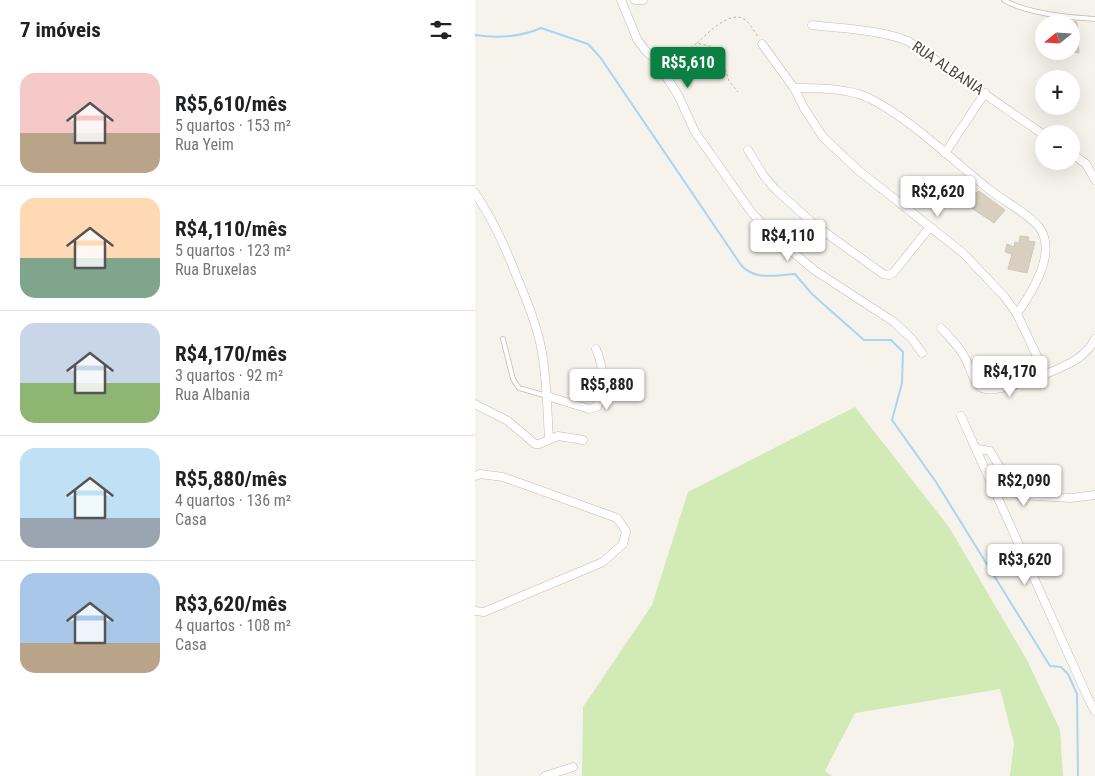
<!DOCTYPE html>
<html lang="pt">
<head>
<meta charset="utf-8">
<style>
  :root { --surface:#fff; --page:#f6f6f6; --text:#202124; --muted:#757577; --line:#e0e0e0; --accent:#0b8043 }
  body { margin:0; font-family:"Roboto Condensed",sans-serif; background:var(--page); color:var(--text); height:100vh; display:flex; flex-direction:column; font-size:19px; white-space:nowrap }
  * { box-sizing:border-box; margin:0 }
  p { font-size:16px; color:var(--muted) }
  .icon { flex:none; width:28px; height:28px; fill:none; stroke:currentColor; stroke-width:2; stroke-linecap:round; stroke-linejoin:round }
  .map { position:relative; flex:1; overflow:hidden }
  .side { display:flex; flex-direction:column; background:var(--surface); width:475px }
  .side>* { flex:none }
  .needle { width:32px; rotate:252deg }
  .controls { position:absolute; left:560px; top:15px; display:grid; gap:10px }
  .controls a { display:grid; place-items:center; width:45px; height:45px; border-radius:50%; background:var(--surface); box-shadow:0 5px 20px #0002; font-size:25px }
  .price { position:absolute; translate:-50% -42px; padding:0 11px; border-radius:5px; background:#fff; color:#222; font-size:16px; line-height:32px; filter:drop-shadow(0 1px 2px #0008) }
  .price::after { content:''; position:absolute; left:50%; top:30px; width:15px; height:11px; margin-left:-8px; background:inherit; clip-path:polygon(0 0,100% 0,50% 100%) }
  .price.current { background:var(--accent); color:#fff }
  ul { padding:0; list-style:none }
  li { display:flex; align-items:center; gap:15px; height:125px; padding:0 20px }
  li+li { border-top:1px solid var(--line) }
  li span { display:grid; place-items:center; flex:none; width:140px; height:100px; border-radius:15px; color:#555 }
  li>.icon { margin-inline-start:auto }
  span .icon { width:60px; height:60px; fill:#fffc; stroke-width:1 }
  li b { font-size:21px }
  h2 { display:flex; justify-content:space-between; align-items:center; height:60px; padding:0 20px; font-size:21px }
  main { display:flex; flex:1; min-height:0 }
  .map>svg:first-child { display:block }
  .green { fill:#d2eab5 }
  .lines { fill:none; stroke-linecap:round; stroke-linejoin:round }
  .stream { stroke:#a9d4f2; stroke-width:2 }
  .building { fill:#d8cfc1; stroke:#d3c7b4 }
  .service-casing { stroke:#c2bbae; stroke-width:5.5 }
  .minor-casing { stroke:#c2bbae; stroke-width:9 }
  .path { stroke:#c4b79f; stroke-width:1; stroke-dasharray:2.5 2.5; stroke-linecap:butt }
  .service { stroke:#fff; stroke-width:4 }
  .minor { stroke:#fff; stroke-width:8 }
  .labels { text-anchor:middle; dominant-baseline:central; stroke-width:4; stroke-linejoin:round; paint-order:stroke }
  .street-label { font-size:15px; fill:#4b4439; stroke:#fff }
</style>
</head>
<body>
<main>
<section class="side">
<h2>7 imóveis<svg class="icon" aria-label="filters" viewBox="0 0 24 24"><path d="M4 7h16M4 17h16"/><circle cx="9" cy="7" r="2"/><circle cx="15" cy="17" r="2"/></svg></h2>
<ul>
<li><span style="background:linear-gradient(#f6c9c9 60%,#b9a48a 0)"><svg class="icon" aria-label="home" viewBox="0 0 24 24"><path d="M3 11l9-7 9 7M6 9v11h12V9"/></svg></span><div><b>R$5,610/mês</b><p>5 quartos · 153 m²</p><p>Rua Yeim</p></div></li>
<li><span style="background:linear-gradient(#ffd9b3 60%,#7fa58c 0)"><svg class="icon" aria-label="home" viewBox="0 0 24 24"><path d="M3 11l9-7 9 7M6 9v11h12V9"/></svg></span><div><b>R$4,110/mês</b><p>5 quartos · 123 m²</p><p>Rua Bruxelas</p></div></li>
<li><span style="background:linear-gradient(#c9d6e8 60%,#8fb573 0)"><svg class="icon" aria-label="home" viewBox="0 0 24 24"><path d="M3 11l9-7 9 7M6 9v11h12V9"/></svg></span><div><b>R$4,170/mês</b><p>3 quartos · 92 m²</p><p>Rua Albania</p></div></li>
<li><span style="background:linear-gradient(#bfe0f5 70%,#9aa5b1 0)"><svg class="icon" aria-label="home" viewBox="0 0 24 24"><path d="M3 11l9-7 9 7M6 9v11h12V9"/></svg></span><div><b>R$5,880/mês</b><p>4 quartos · 136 m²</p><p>Casa</p></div></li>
<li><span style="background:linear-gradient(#a9c7e8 70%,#b9a48a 0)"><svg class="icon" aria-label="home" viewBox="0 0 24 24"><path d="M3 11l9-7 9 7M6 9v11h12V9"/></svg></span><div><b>R$3,620/mês</b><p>4 quartos · 108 m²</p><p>Casa</p></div></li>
</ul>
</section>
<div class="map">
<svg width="620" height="776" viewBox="0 0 620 776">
  <rect width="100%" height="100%" fill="#f6f3ec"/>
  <polygon class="green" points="380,407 474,527 552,660 585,730 588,776 535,776 539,743 525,689 380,713 350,771 357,776 107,776 108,707 177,605 213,492"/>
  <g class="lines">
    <path class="stream" d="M0 35C21 38 46 37 66 28L113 44 125 57 266 265C280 281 301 275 320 274L337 294 389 340H416L428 352 427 383 417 420 461 482 575 666 586 667 593 674 602 694 603 776"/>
  </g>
  <g class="building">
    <polygon points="572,18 602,22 604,53 596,52 596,24 572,24"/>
    <polygon points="504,191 530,210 519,223 492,205 496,196"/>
    <polygon points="545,236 554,237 553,241 560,242 552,273 533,269 537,254 530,252 532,244 539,247 540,242 544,243"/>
  </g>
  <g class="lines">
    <defs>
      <g id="service">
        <path d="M529 0C550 13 595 18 620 19"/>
        <polyline points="28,339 38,379 44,388 72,396"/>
      </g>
      <g id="minor">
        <polyline points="146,0 162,39 170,50 180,59 203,95 220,132 277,213 298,235 339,270 419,322 437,339 447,353"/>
        <polyline points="160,0 168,0"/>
        <path d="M337 25C369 29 402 29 433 41L569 135"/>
        <polyline points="287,44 319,88 329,108 348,137 383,170 488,253 529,296 542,314 570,373"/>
        <path d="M319 88C343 88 372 88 394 98 436 119 478 161 515 190 530 202 551 212 564 227 566 229 568 234 569 237 577 261 555 295 542 314"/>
        <polyline points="273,150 289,176 300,189 340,225 408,274 414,275 419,272 455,227"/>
        <polyline points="470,153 510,93"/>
        <polyline points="596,153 611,164 620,180"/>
        <path d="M0 193C18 219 30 246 41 275 51 298 61 322 66 347 72 377 72 408 74 439"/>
        <path d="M466 328C474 337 485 347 490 358 495 366 498 383 507 388 522 396 588 368 602 359 609 354 616 347 620 339"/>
        <path d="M72 396 114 409 122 407C130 389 129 367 121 349"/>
        <polyline points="0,404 33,421 60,444 64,444 83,436 108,440"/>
        <polyline points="486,416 613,698 620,711"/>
        <path d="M503 449 515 451C521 460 537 491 544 495L596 498 620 495"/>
        <polyline points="0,476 5,474 28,477 142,518 151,531 148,544 128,562 9,612 0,611"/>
        <polyline points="70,776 98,767"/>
      </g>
    </defs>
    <use href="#service" class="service-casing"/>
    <use href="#minor" class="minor-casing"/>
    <g class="path">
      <path d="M222 43C232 34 253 12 267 18 274 21 279 31 283 37"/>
      <polyline points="183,52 209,54 222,43 234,46 246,56 254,81 263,92"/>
    </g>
    <use href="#service" class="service"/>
    <use href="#minor" class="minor"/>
  </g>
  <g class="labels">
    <g class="street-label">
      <text transform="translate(473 68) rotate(34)">RUA ALBANIA</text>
    </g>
  </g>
</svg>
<div class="controls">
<a><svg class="needle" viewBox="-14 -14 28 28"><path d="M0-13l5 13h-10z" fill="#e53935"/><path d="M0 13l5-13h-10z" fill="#757577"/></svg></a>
<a>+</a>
<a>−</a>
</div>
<b class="price current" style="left:213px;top:89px">R$5,610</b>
<b class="price" style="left:463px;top:218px">R$2,620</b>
<b class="price" style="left:313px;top:262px">R$4,110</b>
<b class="price" style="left:535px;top:398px">R$4,170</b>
<b class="price" style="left:132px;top:411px">R$5,880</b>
<b class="price" style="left:549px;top:507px">R$2,090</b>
<b class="price" style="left:550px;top:586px">R$3,620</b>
</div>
</main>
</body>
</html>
